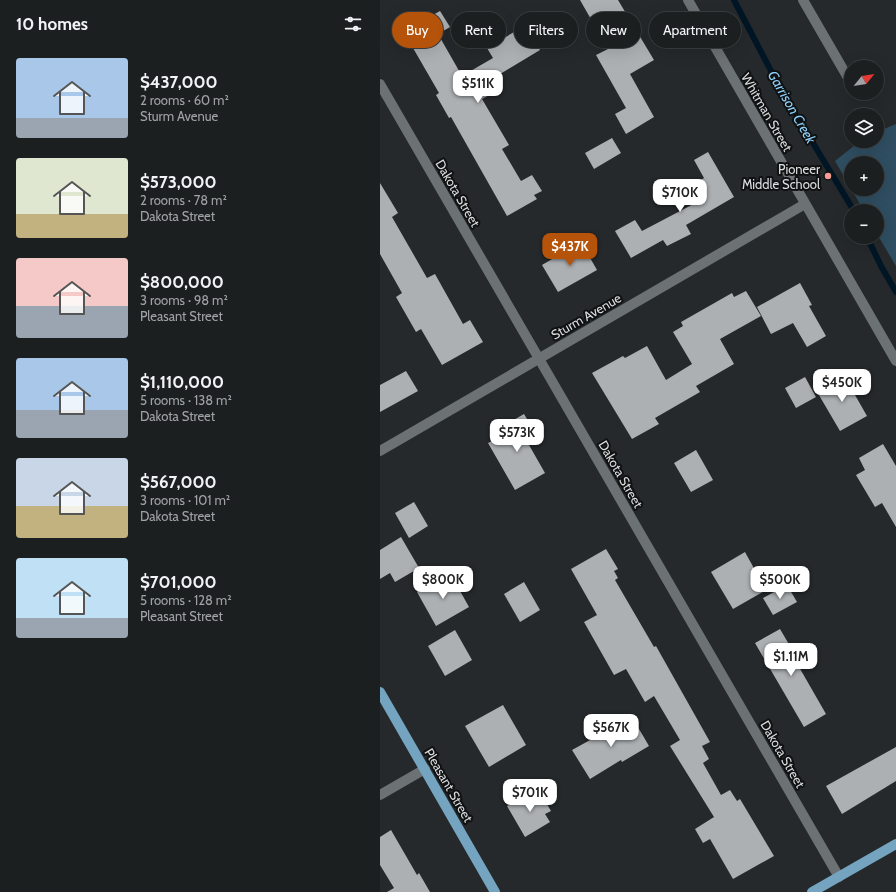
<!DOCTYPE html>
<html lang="en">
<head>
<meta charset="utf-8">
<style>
  :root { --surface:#1c1f20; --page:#292c2d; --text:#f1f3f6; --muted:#a0a2a5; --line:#3a3d3e; --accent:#b45309 }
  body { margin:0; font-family:Cabin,sans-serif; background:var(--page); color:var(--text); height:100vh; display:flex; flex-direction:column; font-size:15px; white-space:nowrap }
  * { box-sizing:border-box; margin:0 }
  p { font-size:13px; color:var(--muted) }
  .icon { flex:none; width:22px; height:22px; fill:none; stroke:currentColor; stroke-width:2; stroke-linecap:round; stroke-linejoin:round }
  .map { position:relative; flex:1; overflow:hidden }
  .side { display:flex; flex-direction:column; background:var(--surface); width:380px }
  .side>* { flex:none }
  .guide { position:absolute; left:12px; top:12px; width:380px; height:36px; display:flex; gap:8px }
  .needle { width:26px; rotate:60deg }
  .tools { position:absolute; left:464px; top:60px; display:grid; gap:8px }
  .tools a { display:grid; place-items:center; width:40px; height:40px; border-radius:50%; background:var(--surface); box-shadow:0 4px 16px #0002,0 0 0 1px var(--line); font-size:20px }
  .price { position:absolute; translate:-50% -34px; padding:0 9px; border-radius:8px; background:#fff; color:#222; font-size:13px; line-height:26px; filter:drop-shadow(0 1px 2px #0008) }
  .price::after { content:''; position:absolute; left:50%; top:24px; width:12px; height:9px; margin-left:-6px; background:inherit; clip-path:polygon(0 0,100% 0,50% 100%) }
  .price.active { background:var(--accent); color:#fff }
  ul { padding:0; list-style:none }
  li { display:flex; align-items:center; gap:12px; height:100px; padding:0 16px }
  li span { display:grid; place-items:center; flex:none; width:112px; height:80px; border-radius:4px; color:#555 }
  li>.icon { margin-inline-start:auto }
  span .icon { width:48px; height:48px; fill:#fffc; stroke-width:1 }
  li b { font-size:17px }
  h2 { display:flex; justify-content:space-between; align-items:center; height:48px; padding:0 16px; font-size:17px }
  .chip { padding:0 14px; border-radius:18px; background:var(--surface); box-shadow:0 4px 16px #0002,0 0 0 1px var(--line); font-size:14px; line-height:36px }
  .chip.active { background:var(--accent); color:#fff }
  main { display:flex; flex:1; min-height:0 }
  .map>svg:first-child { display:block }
  .green { fill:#2f4e61; fill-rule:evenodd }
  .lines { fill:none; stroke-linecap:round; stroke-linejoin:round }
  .stream { stroke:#001625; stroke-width:6 }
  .building { fill:#acb0b3 }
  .minor { stroke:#6c7173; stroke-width:10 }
  .major { stroke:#74a4bf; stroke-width:10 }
  .poi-dot { fill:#f59c93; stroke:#101112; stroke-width:1.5 }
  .labels { text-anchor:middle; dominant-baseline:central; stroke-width:4; stroke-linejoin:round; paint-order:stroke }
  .street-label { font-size:13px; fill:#dbdedf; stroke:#101112 }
  .poi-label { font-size:13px; fill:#dbdedf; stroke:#101112; text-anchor:end }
  .water-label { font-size:14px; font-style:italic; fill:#8ed0f7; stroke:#101112 }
</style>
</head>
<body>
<main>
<section class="side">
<h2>10 homes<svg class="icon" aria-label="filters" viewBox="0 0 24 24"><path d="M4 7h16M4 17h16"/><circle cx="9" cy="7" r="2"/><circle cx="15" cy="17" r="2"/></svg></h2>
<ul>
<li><span style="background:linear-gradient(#a9c7e8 75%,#9aa5b1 0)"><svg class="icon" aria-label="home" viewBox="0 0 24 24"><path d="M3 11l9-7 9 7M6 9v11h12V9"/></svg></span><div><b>$437,000</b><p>2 rooms · 60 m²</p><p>Sturm Avenue</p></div></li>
<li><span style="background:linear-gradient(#dfe7d0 70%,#c2b280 0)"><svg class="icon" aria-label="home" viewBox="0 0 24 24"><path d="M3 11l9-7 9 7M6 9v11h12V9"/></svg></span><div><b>$573,000</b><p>2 rooms · 78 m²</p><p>Dakota Street</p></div></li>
<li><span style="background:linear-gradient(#f6c9c9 60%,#9aa5b1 0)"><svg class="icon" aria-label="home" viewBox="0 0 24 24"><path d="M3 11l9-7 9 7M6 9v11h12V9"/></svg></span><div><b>$800,000</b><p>3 rooms · 98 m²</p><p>Pleasant Street</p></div></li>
<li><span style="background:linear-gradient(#a9c7e8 65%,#9aa5b1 0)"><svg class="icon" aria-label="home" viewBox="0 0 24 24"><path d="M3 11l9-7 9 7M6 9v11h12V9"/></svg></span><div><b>$1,110,000</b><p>5 rooms · 138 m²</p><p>Dakota Street</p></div></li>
<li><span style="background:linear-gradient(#c9d6e8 60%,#c2b280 0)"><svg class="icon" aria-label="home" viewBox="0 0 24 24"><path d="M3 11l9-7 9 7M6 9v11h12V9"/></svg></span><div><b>$567,000</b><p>3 rooms · 101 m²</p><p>Dakota Street</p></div></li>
<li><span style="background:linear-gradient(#bfe0f5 75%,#9aa5b1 0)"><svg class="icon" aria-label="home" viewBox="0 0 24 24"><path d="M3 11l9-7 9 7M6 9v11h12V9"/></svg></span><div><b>$701,000</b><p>5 rooms · 128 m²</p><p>Pleasant Street</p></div></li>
</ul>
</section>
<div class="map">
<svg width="516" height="892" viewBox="0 0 516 892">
  <rect width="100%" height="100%" fill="#25292b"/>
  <path class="green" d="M516 124V266L497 234V211H484L455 161 480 141H497V132ZM471 163H497V189H471Z"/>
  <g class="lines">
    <g class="stream">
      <polyline points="354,0 401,90 474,211"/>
      <polyline points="487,237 501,266 516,292"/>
    </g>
  </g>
  <g class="building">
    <polygon points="200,0 238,0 274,60 250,74 274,117 246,134 235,114 246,108 216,55 228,49"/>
    <polygon points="60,11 70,27 58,34 82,76 113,58 107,48 146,25 160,50 107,82 113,93 102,99 129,145 122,149 141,181 152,175 162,191 154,195 157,199 127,216 71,117 69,118 56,95 59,93 33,48 36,47 26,30"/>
    <polygon points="232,138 241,153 214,169 205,153"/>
    <polygon points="328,152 354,197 306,225 311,234 287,246 283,240 251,258 235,231 255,220 262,231 323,199 315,184 324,178 314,160"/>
    <polygon points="0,183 18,213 12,217 47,278 55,274 83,324 90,320 103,342 62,365 41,329 36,332 16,297 22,293 0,254"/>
    <polygon points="201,242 217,270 178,292 162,265"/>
    <polygon points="420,283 432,305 429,306 446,336 427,347 413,323 391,334 377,307"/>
    <polygon points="366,291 381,316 340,339 354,364 316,386 320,392 275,418 279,424 252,439 212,373 243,356 245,358 267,346 286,380 312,364 293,332 303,326 301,322 352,293 354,297"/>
    <polygon points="26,371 38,391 0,412 0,385"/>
    <polygon points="463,374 487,416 460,431 436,390"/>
    <polygon points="425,377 436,397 416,408 405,388"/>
    <polygon points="144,414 155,432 145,438 165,473 135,490 108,443 129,432 125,425"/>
    <polygon points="503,444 516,466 516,527 502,503 495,507 476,475 485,470 479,458"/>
    <polygon points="316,450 333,480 311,492 294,463"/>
    <polygon points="34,502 48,526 29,538 15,513"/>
    <polygon points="21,537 39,568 15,582 10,573 0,579 0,550"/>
    <polygon points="226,549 238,569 234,571 238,578 235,580 274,647 276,646 330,742 322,746 329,759 323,763 341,795 350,790 357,801 360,799 394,856 353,879 330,839 323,843 315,829 334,817 290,746 300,740 274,696 265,702 246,669 234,675 204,622 217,615 191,569"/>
    <polygon points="365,552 386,590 353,609 331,572"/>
    <polygon points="70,573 89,607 56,626 37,592"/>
    <polygon points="144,582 160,610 140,622 124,594"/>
    <polygon points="407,585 417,602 393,615 383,598"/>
    <polygon points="400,629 417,658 415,660 446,714 424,727 375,643"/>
    <polygon points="75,630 92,660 65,676 48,646"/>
    <polygon points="123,705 146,745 109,767 85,726"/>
    <polygon points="252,717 269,746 242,762 241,760 210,779 192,750"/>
    <polygon points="516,747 516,781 462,814 446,786"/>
    <polygon points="158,789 171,811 165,814 170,822 145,837 127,806"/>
    <polygon points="11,830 37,875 39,873 50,892 7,892 14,888 0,865 0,837"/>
  </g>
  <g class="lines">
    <g class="minor">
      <polyline points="308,0 516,361"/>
      <polyline points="423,0 471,83"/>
      <polyline points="0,84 459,877"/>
      <polyline points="0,451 425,204"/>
      <polyline points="0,795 45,769"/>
    </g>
    <g class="major">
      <polyline points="0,692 115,892"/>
      <polyline points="432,892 516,844"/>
    </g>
  </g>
  <circle class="poi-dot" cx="448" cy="176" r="4"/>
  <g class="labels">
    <g class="street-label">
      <text transform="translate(387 112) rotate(60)">Whitman Street</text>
      <text transform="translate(78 193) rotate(60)">Dakota Street</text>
      <text transform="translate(206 316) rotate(-30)">Sturm Avenue</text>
      <text transform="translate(241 474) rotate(60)">Dakota Street</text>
      <text transform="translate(403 754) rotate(60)">Dakota Street</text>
      <text transform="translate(69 785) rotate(60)">Pleasant Street</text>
    </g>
    <g class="poi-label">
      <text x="440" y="169">Pioneer<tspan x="440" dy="15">Middle School</tspan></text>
    </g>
    <g class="water-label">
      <text transform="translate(412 107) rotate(60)">Garrison Creek</text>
    </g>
  </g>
</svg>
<div class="tools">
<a><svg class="needle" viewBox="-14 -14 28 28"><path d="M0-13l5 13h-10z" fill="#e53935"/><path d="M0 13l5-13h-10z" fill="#a0a2a5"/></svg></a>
<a><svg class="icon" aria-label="layers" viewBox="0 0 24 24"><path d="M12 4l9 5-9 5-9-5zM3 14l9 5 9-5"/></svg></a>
<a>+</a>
<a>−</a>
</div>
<b class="price" style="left:98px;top:104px">$511K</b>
<b class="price" style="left:300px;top:213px">$710K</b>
<b class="price active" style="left:190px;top:267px">$437K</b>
<b class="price" style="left:462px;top:403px">$450K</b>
<b class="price" style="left:137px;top:453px">$573K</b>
<b class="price" style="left:63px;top:600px">$800K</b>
<b class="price" style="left:400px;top:600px">$500K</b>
<b class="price" style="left:411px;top:677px">$1.11M</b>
<b class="price" style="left:231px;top:748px">$567K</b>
<b class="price" style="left:150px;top:813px">$701K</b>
<div class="guide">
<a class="chip active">Buy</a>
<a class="chip">Rent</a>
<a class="chip">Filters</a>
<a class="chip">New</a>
<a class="chip">Apartment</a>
</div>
</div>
</main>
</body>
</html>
